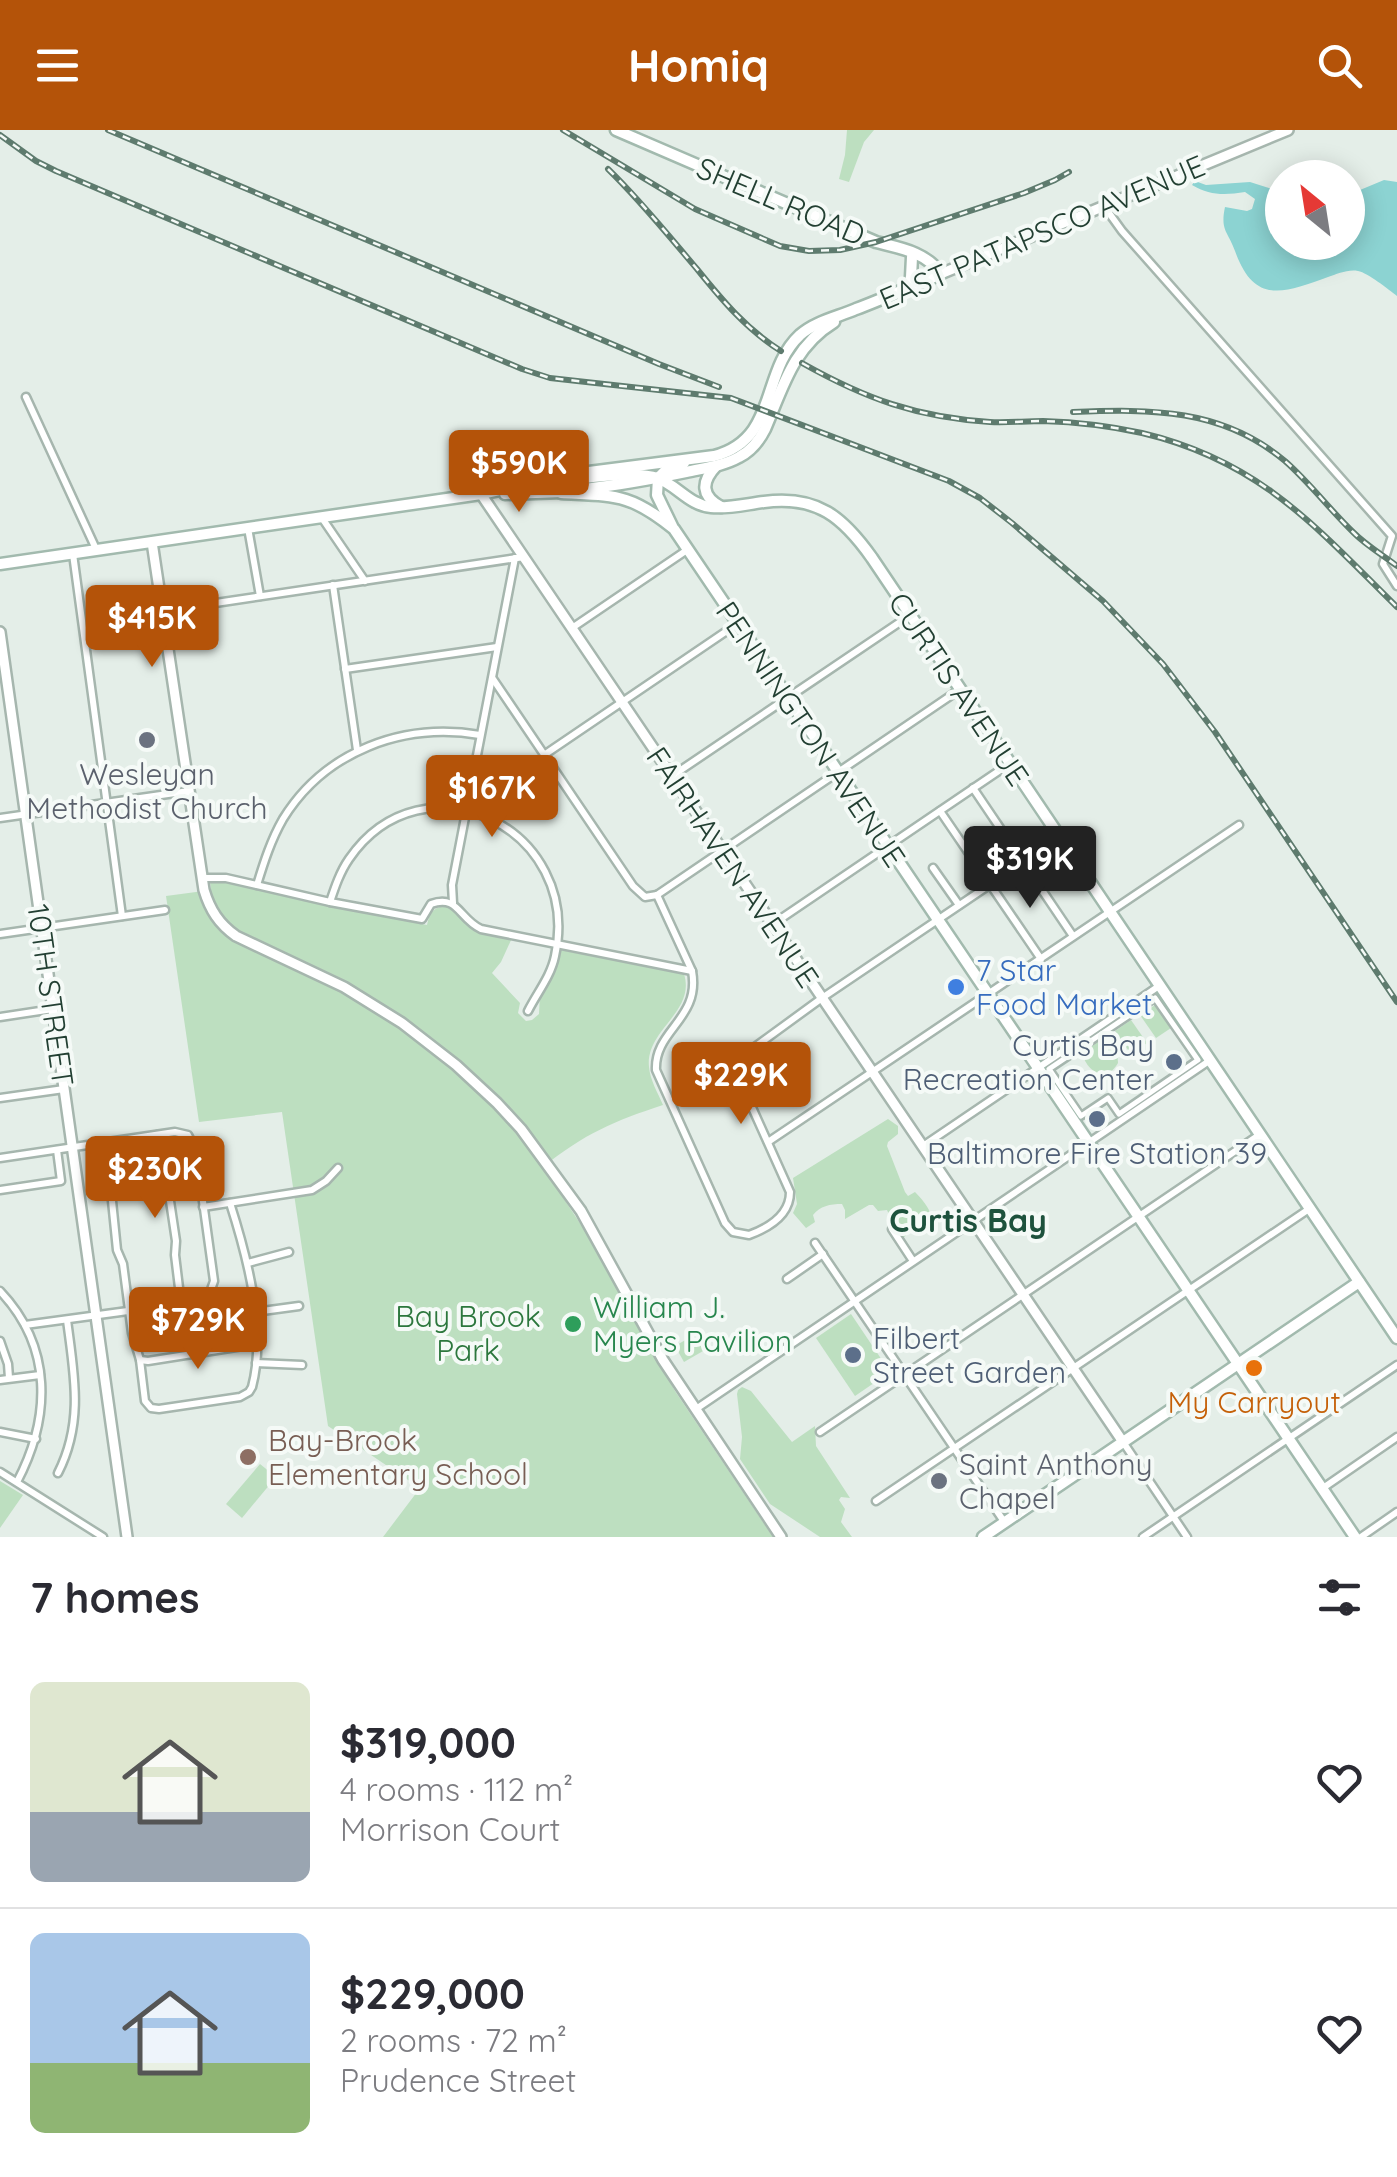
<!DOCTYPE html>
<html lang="en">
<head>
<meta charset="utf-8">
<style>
  :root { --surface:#fff; --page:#f2f2f3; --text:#2b2b33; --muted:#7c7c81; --line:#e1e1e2; --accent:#b45309 }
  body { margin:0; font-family:Quicksand,sans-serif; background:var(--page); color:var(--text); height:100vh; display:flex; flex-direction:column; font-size:38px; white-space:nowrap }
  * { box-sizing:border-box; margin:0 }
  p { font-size:32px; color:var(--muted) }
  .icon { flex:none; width:55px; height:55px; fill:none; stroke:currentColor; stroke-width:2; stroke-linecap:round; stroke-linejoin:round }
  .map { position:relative; height:1407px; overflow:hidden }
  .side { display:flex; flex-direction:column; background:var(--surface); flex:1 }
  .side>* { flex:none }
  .needle { width:65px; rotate:330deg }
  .controls { position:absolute; left:1265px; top:30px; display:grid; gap:20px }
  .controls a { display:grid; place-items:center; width:100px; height:100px; border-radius:50%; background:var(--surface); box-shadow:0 5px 25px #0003; font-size:50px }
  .price { position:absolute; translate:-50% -85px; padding:0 22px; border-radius:10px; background:var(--accent); color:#fff; font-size:32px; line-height:65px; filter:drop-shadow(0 2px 5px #0008) }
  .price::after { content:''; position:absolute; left:50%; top:60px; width:30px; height:22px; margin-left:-15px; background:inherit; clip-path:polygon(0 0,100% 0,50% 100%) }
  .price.active { background:#222; color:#fff }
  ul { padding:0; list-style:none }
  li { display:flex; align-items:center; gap:30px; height:250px; padding:0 30px }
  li+li { border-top:2px solid var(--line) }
  li span { display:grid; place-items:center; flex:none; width:280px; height:200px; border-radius:15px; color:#555 }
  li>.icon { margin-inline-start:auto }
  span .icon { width:120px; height:120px; fill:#fffc; stroke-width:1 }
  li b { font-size:42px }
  h2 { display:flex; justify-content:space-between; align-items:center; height:120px; padding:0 30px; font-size:42px }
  header { display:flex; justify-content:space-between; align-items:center; height:130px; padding:0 30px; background:var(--accent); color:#fff; font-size:45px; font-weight:700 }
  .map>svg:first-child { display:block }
  .green { fill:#bddfc0 }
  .water { fill:#8cd3d2 }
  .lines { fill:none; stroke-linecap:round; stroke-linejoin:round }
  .pedestrian-casing { stroke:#a6b6ae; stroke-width:10 }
  .minor-casing { stroke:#a6b6ae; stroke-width:11 }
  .tertiary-casing { stroke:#a6b6ae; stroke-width:14 }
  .secondary-casing { stroke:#a2baae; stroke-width:15 }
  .pedestrian { stroke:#fff; stroke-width:5 }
  .minor { stroke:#fff; stroke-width:6 }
  .tertiary { stroke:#fff; stroke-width:9 }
  .secondary { stroke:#fff; stroke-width:10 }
  .rail-casing { stroke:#5e7b6e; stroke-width:6 }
  .rail { stroke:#f5faf7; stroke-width:2.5; stroke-dasharray:8; stroke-linecap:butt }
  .worship-dot { fill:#6b7280; stroke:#f5faf7; stroke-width:4 }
  .shop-dot { fill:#3f7fe0; stroke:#f5faf7; stroke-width:4 }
  .service-dot { fill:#5c6f8a; stroke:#f5faf7; stroke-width:4 }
  .leisure-dot { fill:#2e9e5b; stroke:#f5faf7; stroke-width:4 }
  .food-dot { fill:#e8710a; stroke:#f5faf7; stroke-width:4 }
  .education-dot { fill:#8d6e63; stroke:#f5faf7; stroke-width:4 }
  .labels { text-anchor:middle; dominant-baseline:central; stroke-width:8; stroke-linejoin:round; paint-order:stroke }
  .street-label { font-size:30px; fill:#234033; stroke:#f5faf7 }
  .worship-label { font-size:30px; fill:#5b616d; stroke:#f5faf7 }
  .shop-label { font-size:30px; fill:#366cbe; stroke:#f5faf7; text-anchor:start }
  .service-label { font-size:30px; fill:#4e5e75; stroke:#f5faf7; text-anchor:end }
  .leisure-label { font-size:30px; fill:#27864d; stroke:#f5faf7; text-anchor:start }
  .park-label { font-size:30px; fill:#2c773d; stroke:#f5faf7 }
  .food-label { font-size:30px; fill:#c56008; stroke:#f5faf7 }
  .education-label { font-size:30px; fill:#785e54; stroke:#f5faf7; text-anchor:start }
  .neighbourhood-label { font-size:32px; font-weight:bold; fill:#1e523d; stroke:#f5faf7 }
</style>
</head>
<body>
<header><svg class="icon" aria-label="menu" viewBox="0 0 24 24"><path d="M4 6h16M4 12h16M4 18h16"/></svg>Homiq<svg class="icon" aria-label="search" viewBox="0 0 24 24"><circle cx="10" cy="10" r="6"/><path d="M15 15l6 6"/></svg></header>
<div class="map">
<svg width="1397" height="1407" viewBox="0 0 1397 1407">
  <rect width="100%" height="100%" fill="#e4eee8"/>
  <g class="green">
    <polygon points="847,0 874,0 864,12 849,52 839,49 845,25"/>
    <path d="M210 751H228L427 795C429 787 430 780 440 777 457 773 460 793 472 799 483 805 500 805 512 808L501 832 492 843 520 873 518 883 526 891 532 890 539 884 540 863 561 820 684 844C696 882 645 900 649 937 650 950 658 963 663 975 614 991 584 1004 543 1037L587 1104 675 1261 773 1407H383L420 1358 328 1296 282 982 199 992 166 766 211 760Z"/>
    <polygon points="1158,873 1174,896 1156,908 1140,885"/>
    <polygon points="1131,890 1147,913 1131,924 1115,901"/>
    <path d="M1108 905 1117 920 1118 933C1106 954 1087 942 1082 923Z"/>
    <path d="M888 989 898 996V1004L888 1012 887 1016 905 1062 908 1066 915 1062C924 1071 932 1081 933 1094L926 1096 911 1082 910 1102 903 1108 898 1105 887 1080 878 1081 873 1075H869L845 1089V1080L842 1074C830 1074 820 1076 813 1085L815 1092 806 1098 793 1083 797 1074 793 1048Z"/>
    <polygon points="851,1184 890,1242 855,1266 816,1208"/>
    <polygon points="701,1201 710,1217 684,1232 675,1216"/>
    <polygon points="742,1257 751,1261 792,1312 815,1296 816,1316 850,1368 841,1367 839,1370 845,1379 841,1392 852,1407 820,1407 770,1374 740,1329 742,1307 737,1264 738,1260"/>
    <polygon points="260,1334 276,1347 242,1388 226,1374"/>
    <polygon points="0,1351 23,1365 0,1398"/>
  </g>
  <path class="water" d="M1384 50 1397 52V166C1388 159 1368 143 1358 141 1348 139 1337 144 1328 147 1282 164 1254 174 1235 121 1228 101 1220 101 1225 77L1247 81 1252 79 1255 69 1245 62C1226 65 1210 66 1192 55L1195 51 1206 55 1250 52 1282 62V112H1348V65Z"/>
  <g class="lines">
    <defs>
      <polygon id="pedestrian" points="1155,868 1198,930 1119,984 1108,968 1081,986 1049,939"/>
      <g id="minor">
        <polyline points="1104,76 1122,101 1392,406 1383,434 1397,456"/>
        <polyline points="26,267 96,419"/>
        <polyline points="322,388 365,451"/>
        <polyline points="248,398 260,466"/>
        <polyline points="73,424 122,786"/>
        <polyline points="333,455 357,620"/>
        <polyline points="162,481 524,427"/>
        <polyline points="572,498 687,420"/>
        <polyline points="345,539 497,517"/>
        <polyline points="493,549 633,756 645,767 657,765"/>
        <polyline points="544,625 737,494"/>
        <polyline points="672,646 909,486"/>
        <polyline points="973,658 1073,806"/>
        <polyline points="940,681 1041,829"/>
        <polyline points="0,688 189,661"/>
        <polyline points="933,738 959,775"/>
        <path d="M202 748H226L330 772 422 789 431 774C458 764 459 789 481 799L692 841"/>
        <path d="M257 755C264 732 271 710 283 689 325 621 403 592 480 605"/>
        <path d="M657 765 692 841C701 889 654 900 656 940L725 1093 733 1102 749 1105C768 1098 790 1085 790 1062L737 944V930L822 868 1059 708"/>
        <polyline points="657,765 959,560"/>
        <path d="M330 772C335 757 340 742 349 729 423 621 583 698 555 826 551 846 537 863 528 881"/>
        <polyline points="453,773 452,755 515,428"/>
        <polyline points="773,794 1009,634"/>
        <polyline points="0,804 165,780"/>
        <polyline points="0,887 53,879"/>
        <polyline points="0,968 64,959"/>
        <polyline points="157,1005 164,1056 170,1071 176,1111 175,1125 181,1174"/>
        <path d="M106 1012 117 1120 123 1134 132 1203 140 1230 145 1271 151 1278 159 1279 240 1267 249 1262 252 1257C267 1201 247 1126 230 1073"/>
        <polyline points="768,1012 1239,695"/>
        <polyline points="923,1016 1159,856"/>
        <polyline points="0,1028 175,1002 188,1005 196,1021 214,1151 209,1165 194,1172 25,1195"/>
        <polyline points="0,1060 61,1051 57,1020"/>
        <polyline points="203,1077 312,1060 326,1051 338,1038"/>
        <polyline points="892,1099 913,1131"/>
        <polyline points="815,1113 1005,1393"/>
        <polyline points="248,1133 289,1122"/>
        <polyline points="787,1149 823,1124"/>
        <path d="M0 1161C53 1217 51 1287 17 1352"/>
        <polyline points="255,1182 299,1176"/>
        <polyline points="0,1211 8,1234 9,1248"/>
        <polyline points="140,1230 148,1231 256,1214"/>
        <polyline points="256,1233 302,1235"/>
        <polyline points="0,1250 40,1245"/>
        <polyline points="696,1279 1209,931"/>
        <polyline points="0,1302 36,1309"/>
        <polyline points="820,1302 1259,1005"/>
        <polyline points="1123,1312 1187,1407"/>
        <polyline points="0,1342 103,1407"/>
        <path d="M58 1343C84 1292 74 1244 67 1190"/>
        <polyline points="1323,1358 1397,1307"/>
        <polyline points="876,1371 1309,1079"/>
        <polyline points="1143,1407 1397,1235"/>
        <polyline points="1361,1407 1397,1382"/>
      </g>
      <g id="tertiary">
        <polyline points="938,145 1288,0"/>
        <polyline points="481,364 1123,1312"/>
        <path d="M152 412 204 760C210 780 219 794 236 806L344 857 402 893 456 935 497 973 521 999 581 1081 663 1230 781 1407"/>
        <polyline points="0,502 127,1407"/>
      </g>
      <g id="secondary">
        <path d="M616 0 876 112C900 118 926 122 941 144"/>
        <polyline points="908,157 911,147 912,127"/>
        <path d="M716 336C701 352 701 366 721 377"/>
        <path d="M589 342 714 326C779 309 760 242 800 205 816 191 838 187 856 179 883 169 909 157 936 146"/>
        <path d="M519 356C550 353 632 338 657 348 677 355 689 375 711 377 728 379 747 374 764 372 817 365 843 387 872 428L1397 1208"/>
        <path d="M585 359C619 355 652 349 686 342 704 338 723 336 739 327 751 321 759 311 765 299 783 257 793 217 834 192"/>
        <path d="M561 363C615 366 630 363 674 399L1355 1407"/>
        <polyline points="505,364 563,362"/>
        <polyline points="672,396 657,365 658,348 668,338 684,333"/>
        <polyline points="0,434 481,364 523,355"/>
        <polyline points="983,1407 1359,1152"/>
      </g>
    </defs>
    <use href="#pedestrian" class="pedestrian-casing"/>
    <use href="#minor" class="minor-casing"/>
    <use href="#tertiary" class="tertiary-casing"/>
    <use href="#secondary" class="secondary-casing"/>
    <use href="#pedestrian" class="pedestrian"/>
    <use href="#minor" class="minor"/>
    <use href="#tertiary" class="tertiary"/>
    <use href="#secondary" class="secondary"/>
    <defs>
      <g id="rail">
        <polyline points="108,0 659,234 719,257"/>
        <polyline points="563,0 695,79 780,116 809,121 840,120 876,112 1024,63 1055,50 1069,42"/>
        <polyline points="0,5 36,31 56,41 522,239 550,248 731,268 949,351 980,368 1012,393 1103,471 1163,534 1215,602 1397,872"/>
        <path d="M608 39C640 70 668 105 697 139 722 170 746 199 781 221"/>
        <path d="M802 233C866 269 916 287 990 292 1007 293 1025 291 1043 291 1076 292 1110 296 1142 303 1260 331 1315 396 1397 477"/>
        <path d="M1073 282C1151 279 1222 278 1285 331 1310 353 1330 380 1354 403 1367 416 1383 425 1397 436"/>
      </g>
    </defs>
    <use href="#rail" class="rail-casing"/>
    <use href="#rail" class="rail"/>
  </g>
  <g class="worship-dot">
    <circle cx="147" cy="610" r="10"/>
    <circle cx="939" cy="1351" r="10"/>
  </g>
  <circle class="shop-dot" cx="956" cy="857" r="10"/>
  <g class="service-dot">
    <circle cx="1174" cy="932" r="10"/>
    <circle cx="1097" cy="989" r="10"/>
    <circle cx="853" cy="1225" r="10"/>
  </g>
  <circle class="leisure-dot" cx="573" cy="1194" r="10"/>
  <circle class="food-dot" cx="1254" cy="1238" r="10"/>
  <circle class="education-dot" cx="248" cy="1327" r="10"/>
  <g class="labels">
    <g class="street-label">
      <text transform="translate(781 71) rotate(23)">SHELL ROAD</text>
      <text transform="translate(1042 102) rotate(-23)">EAST PATAPSCO AVENUE</text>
      <text transform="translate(959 559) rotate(56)">CURTIS AVENUE</text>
      <text transform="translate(811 604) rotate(56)">PENNINGTON AVENUE</text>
      <text transform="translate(733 737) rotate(56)">FAIRHAVEN AVENUE</text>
      <text transform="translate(51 865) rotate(82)">10TH STREET</text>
    </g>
    <g class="worship-label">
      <text x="147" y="644">Wesleyan<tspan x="147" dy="34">Methodist Church</tspan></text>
      <text x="959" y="1334" text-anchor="start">Saint Anthony<tspan x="959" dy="34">Chapel</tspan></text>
    </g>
    <g class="shop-label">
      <text x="976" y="840">7 Star<tspan x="976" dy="34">Food Market</tspan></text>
    </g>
    <g class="service-label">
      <text x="1154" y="915">Curtis Bay<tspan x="1154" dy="34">Recreation Center</tspan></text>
      <text x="1097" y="1023" text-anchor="middle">Baltimore Fire Station 39</text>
      <text x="873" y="1208" text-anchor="start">Filbert<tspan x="873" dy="34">Street Garden</tspan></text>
    </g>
    <g class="leisure-label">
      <text x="593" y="1177">William J.<tspan x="593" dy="34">Myers Pavilion</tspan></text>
    </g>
    <g class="park-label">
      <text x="468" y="1186">Bay Brook<tspan x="468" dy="34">Park</tspan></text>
    </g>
    <g class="food-label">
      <text x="1254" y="1272">My Carryout</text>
    </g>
    <g class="education-label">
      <text x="268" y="1310">Bay-Brook<tspan x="268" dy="34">Elementary School</tspan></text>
    </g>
    <g class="neighbourhood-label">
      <text x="968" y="1090">Curtis Bay</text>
    </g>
  </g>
</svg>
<div class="controls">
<a><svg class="needle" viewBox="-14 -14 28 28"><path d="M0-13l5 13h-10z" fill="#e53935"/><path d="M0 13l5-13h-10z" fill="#7c7c81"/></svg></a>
</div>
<b class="price" style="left:519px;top:385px">$590K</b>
<b class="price" style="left:152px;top:540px">$415K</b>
<b class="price" style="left:492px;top:710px">$167K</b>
<b class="price active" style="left:1030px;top:781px">$319K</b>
<b class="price" style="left:741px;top:997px">$229K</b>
<b class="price" style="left:155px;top:1091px">$230K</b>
<b class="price" style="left:198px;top:1242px">$729K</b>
</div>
<section class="side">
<h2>7 homes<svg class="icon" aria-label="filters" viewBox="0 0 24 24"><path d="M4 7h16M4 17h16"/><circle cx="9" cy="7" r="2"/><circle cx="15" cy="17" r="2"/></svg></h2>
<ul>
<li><span style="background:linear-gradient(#dfe7d0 65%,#9aa5b1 0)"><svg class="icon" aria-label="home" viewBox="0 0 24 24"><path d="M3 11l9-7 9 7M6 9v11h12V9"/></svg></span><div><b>$319,000</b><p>4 rooms · 112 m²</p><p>Morrison Court</p></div><svg class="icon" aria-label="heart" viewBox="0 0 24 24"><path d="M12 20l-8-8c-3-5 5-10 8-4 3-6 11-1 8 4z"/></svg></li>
<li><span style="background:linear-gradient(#a9c7e8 65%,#8fb573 0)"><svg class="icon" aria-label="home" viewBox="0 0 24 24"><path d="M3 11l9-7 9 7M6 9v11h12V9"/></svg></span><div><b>$229,000</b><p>2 rooms · 72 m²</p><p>Prudence Street</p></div><svg class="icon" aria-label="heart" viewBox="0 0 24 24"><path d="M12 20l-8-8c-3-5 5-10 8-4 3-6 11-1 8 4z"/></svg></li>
</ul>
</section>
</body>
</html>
